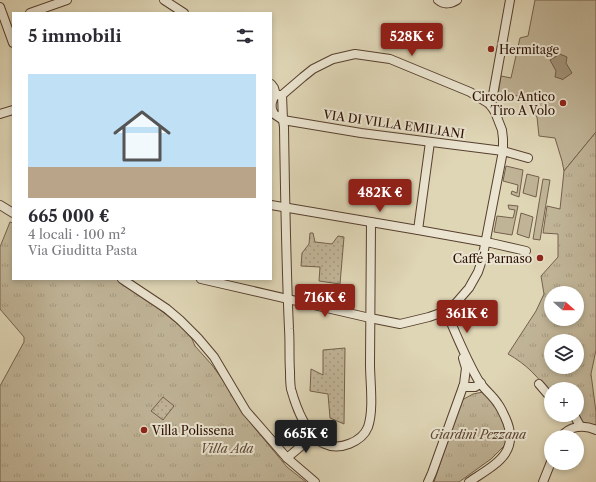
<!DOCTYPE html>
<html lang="it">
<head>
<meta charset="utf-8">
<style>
  :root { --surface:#fff; --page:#f2f2f3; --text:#2b2b33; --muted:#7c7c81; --line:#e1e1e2; --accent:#8f2418 }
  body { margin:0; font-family:"Libre Caslon Text",serif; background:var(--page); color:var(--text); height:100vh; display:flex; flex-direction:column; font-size:15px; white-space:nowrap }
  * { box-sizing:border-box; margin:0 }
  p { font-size:13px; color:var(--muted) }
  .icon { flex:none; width:22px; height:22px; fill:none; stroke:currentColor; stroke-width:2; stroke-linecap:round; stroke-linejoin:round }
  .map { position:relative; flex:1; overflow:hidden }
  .details { position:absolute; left:12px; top:12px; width:260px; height:268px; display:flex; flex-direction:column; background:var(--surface); border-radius:0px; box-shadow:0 2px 6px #0003 }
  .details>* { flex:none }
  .needle { width:26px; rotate:111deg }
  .buttons { position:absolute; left:544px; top:286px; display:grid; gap:8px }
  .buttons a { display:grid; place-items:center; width:40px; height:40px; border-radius:50%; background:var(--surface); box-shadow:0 2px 6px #0003; font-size:20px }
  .price { position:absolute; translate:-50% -34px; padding:0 9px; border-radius:4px; background:var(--accent); color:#fff; font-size:13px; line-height:26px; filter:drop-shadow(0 1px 2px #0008) }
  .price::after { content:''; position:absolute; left:50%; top:24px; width:12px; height:9px; margin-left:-6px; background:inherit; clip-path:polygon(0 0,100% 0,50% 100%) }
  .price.selected { background:#222; color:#fff }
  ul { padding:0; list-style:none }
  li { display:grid; align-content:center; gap:8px; height:212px; padding:0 16px }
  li+li { border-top:1px solid var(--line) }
  li span { display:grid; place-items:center; height:124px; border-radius:0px; color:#555 }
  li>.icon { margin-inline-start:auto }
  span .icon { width:72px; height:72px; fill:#fffc; stroke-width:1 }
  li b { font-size:17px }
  h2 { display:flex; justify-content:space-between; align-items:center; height:48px; padding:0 16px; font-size:17px }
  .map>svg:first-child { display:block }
  .grass { fill:#c0b497; stroke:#74604c }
  .park { fill:url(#park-tufts); stroke:#74604c; fill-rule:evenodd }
  .garden { fill:url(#garden-dots); stroke:#74604c }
  .water { fill:#a19278; stroke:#715d48 }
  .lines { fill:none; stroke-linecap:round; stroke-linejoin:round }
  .minor-casing { stroke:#563f2e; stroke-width:10 }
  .minor { stroke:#eae4d0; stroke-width:8 }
  .poi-dot { fill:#8f2418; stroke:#eae4d0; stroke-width:1.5 }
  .labels { text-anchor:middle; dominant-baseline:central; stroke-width:4; stroke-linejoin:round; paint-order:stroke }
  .poi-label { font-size:12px; fill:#290d00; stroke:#eae4d0; text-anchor:start }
  .street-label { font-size:12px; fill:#290d00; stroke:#eae4d0 }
  .park-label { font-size:12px; font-style:italic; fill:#5e4735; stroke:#eae4d0 }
</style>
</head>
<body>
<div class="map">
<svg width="596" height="482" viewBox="0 0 596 482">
  <defs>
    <pattern id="park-tufts" width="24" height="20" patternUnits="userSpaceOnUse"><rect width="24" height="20" fill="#c0b497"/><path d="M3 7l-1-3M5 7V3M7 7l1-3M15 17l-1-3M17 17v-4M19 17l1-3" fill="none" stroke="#a59a80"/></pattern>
    <pattern id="garden-dots" width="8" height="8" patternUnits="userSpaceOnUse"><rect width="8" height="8" fill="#c0b497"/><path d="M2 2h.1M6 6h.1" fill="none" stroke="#a59a80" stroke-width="1.8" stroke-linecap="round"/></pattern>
  </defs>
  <rect width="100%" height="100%" fill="#dfd6b6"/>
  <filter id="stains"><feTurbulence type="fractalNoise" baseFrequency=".005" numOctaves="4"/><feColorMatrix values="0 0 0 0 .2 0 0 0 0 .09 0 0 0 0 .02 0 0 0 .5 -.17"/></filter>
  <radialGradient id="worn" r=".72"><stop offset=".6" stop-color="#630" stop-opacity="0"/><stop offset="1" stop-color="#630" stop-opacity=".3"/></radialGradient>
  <g class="grass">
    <polygon points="535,0 596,0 596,132 564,171 562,161 555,138 539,136 537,117 530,109 530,97 498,94 501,76 511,78 520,38 528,36"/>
    <polygon points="506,166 523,170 519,197 511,194 512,191 517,193 518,185 503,181"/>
    <polygon points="527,174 539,177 536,197 523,193"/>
    <polygon points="543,179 550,180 540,240 533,239"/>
    <polygon points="508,205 518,206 512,235 494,232 497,216 513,218 515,210 509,209"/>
    <polygon points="521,213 533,217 529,238 517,234"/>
  </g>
  <g class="park">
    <path d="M596 132V350L591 374 596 412V427L581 424 577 415V389H551V396C540 378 526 364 508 354L536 311 544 294 541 276 558 257V234L543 233 547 206 560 209 564 171ZM551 293H577V319H551ZM551 341H577V367H551Z"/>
    <polygon points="10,222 13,223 13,279 116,279 154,305 185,330 192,339 195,346 212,365 230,390 253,426 287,467 306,482 0,482 0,386 24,342 24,337 0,309 0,247"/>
    <polygon points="483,392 500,409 508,432 506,444 491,459 459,482 434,482 455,419 462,400 473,394"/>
  </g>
  <g class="garden">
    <polygon points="310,233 313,233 315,242 332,244 338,236 344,237 340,284 319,281 320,267 301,266 302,253 309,244"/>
    <polygon points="345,348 344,424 330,418 328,394 310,391 311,369 323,375 323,350"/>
    <polygon points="163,397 174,406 163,420 151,411"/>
  </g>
  <polygon class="water" points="560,54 567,57 566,63 572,73 562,80 562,79 555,77 556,71 550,60"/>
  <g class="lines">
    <defs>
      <g id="minor">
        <polyline points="164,0 184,13"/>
        <path d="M438 0C444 5 451 4 457 0"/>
        <polyline points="0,7 13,43"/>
        <polyline points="30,13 67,0"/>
        <polyline points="271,84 274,88 276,95"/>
        <path d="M276 95H282L283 120C280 118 277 116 274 114 270 108 271 99 276 95Z"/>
        <polyline points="491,106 510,0"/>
        <polyline points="0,114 13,110"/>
        <polyline points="0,205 13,213"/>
        <polyline points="271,205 418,230 491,243 526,251"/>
        <path d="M371 222C371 269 370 316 370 364 370 382 374 409 368 427 362 442 339 451 325 444 307 437 296 407 291 389 290 383 290 377 290 371 289 357 290 343 289 329 286 262 285 194 284 127L283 120 361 133 503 151 528 158"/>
        <polyline points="418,230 430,142"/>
        <polyline points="122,279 167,309 180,320 198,338 214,357 246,411 287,458 315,482"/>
        <polyline points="201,279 370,318 400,324 429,317 446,311 456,303 469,288 478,272 482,260 503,151 503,139 502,130 495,112 491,106 488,103 470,92 390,59 355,54 333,59 313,69 303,77 282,95"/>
        <path d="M446 311C456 334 467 362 480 383 485 390 493 396 498 404 501 408 503 413 505 417 522 453 494 465 469 482"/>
        <polyline points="539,384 551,398"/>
        <polyline points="463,387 475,387 481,383"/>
        <polyline points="574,415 580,426"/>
        <path d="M561 437C569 426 584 424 596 430"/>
        <polyline points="287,458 313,436"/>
        <polyline points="428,482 432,473 464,384 466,368 463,358"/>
        <polyline points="543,482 551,462"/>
      </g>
    </defs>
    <use href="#minor" class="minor-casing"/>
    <use href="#minor" class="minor"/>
  </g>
  <g class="poi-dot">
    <circle cx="491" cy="49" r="4"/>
    <circle cx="563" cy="103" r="4"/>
    <circle cx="540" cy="258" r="4"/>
    <circle cx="144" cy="430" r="4"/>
  </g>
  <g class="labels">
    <g class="poi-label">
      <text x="499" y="49">Hermitage</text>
      <text x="555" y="96" text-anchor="end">Circolo Antico<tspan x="555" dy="14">Tiro A Volo</tspan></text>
      <text x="532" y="258" text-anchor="end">Caffé Parnaso</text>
      <text x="152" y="430">Villa Polissena</text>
    </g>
    <g class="street-label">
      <text transform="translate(394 124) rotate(8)">VIA DI VILLA EMILIANI</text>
    </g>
    <g class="park-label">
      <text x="478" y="434">Giardini Pezzana</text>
      <text x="227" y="448">Villa Ada</text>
    </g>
  </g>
  <rect width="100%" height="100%" filter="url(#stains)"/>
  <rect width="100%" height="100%" fill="url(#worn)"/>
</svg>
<div class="buttons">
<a><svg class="needle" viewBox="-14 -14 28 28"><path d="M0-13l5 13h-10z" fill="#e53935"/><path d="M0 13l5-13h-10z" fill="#7c7c81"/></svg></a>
<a><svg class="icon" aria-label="layers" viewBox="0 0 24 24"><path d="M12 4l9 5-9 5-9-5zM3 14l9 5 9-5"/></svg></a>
<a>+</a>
<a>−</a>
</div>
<b class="price" style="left:412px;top:57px">528K €</b>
<b class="price" style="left:380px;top:213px">482K €</b>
<b class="price" style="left:325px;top:318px">716K €</b>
<b class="price" style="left:467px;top:334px">361K €</b>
<b class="price selected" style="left:306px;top:454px">665K €</b>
<section class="details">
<h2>5 immobili<svg class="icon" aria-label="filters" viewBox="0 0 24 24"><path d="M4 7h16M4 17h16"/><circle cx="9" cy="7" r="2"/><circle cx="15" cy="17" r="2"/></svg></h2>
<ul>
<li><span style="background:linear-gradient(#bfe0f5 75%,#b9a48a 0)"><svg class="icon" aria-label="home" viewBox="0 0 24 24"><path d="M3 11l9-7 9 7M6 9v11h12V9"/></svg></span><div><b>665 000 €</b><p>4 locali · 100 m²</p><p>Via Giuditta Pasta</p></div></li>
</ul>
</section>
</div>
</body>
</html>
